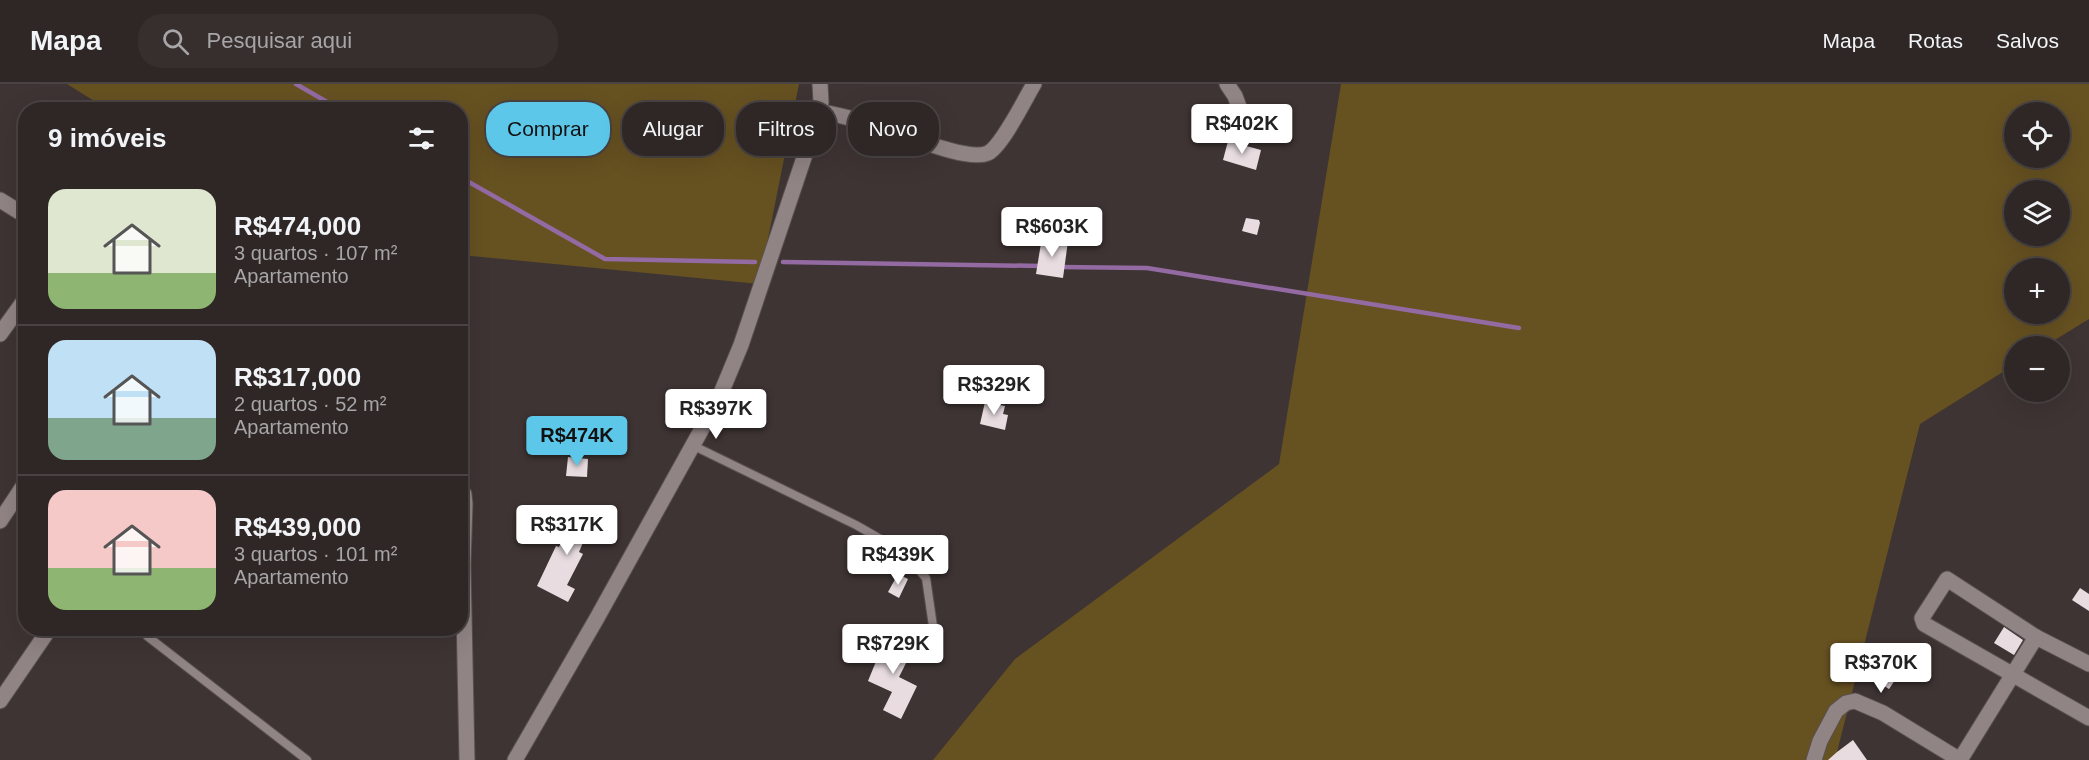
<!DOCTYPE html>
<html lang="pt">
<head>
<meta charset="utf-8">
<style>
  :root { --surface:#2e2726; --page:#362f2e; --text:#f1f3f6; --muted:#a7a5a7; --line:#494443; --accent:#5cc7e8 }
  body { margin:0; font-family:Helvetica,sans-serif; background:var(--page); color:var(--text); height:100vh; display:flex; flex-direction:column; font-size:22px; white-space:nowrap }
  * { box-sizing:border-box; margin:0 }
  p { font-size:20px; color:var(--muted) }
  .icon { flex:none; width:33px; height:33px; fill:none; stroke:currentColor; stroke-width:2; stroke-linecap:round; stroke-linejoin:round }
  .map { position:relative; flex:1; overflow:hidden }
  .details { position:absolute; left:18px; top:18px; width:450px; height:534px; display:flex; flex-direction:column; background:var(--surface); border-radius:24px; box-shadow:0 6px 24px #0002,0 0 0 2px var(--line) }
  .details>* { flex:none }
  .hud { position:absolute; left:486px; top:18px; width:570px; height:54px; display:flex; gap:12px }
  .controls { position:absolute; left:2004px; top:18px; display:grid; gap:12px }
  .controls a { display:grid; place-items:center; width:66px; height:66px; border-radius:50%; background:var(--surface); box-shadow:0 6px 24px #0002,0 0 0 2px var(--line); font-size:30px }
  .price { position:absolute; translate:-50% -51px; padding:0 14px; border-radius:6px; background:#fff; color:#222; font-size:20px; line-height:39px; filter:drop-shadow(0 2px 3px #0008) }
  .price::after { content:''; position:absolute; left:50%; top:36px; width:18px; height:14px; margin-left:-9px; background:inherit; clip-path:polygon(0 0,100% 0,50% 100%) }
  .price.selected { background:var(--accent); color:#111 }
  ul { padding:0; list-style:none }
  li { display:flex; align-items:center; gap:18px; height:150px; padding:0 30px }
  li+li { border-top:2px solid var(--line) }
  li span { display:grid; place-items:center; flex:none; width:168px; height:120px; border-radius:18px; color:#555 }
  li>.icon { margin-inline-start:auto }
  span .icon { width:72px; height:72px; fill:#fffc; stroke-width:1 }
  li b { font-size:26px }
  h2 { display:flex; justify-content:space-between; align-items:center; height:72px; padding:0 30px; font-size:26px }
  .pill { padding:0 21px; border-radius:24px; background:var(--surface); box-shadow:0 6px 24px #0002,0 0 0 2px var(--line); font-size:21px; line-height:54px }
  .pill.selected { background:var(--accent); color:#111 }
  header { display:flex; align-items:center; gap:36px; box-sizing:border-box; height:84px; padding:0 30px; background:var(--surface); border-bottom:2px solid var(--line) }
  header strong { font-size:28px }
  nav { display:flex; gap:33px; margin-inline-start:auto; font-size:21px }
  .search { width:420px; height:54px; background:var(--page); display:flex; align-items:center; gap:15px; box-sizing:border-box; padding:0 21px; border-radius:24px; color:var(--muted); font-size:22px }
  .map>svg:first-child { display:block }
  .green { fill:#665121; fill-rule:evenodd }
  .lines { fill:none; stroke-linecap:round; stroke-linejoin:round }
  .stream { stroke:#946aa3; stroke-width:4.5 }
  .building { fill:#e8dce1 }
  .service-casing { stroke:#595050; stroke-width:10 }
  .minor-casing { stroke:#595050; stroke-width:17 }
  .service { stroke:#918484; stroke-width:8 }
  .minor { stroke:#918484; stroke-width:15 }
</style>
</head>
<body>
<header>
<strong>Mapa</strong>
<div class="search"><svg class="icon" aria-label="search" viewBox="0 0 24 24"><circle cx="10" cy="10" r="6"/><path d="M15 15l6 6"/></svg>Pesquisar aqui</div>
<nav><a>Mapa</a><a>Rotas</a><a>Salvos</a></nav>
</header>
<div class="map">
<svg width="2089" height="676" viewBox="0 0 2089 676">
  <rect width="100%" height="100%" fill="#3e3433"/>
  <g class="green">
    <polygon points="67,0 799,0 759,200 461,171 460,26 107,25"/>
    <path d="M1341 0H2089V235L2045 262H2014V281L1920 340 1835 676H933L1015 575 1279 380ZM2014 28H2060V74H2014ZM2014 106H2060V152H2014ZM2014 184H2060V230H2014Z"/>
  </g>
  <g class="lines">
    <g class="stream">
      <polyline points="296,0 341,26"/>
      <polyline points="460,93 605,175 755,178"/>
      <polyline points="783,178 1042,182"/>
      <polyline points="1059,183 1147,184 1519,244"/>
    </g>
  </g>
  <g class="building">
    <polygon points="1228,57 1261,66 1256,86 1223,76"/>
    <polygon points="1246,134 1259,136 1260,139 1257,151 1242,147"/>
    <polygon points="1042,153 1068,157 1063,194 1036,190"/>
    <polygon points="985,318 1005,322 1003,330 1008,331 1005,346 980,340"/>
    <polygon points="568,373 588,375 587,393 566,392"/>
    <polygon points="576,422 595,430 579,468 583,470 567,501 575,505 568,518 537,502 556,462 559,463"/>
    <polygon points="898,490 908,495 899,514 888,508"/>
    <polygon points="2080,504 2089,510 2089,527 2072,516"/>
    <polygon points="2004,543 2023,556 2014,571 1994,559"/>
    <polygon points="888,548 910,558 901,576 906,579 899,593 917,602 901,635 883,626 892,608 868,597"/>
    <polygon points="1885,586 1897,593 1889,605 1878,598"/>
    <polygon points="1853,656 1867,676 1828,676 1837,668"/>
  </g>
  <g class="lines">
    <defs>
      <g id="service">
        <polyline points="694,362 856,441 903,468 926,494 935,556"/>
        <polyline points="147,552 307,676"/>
      </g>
      <g id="minor">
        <polyline points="1227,0 1235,12 1244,36"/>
        <path d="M819 27C837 31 855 35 873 40 898 47 966 79 988 69 1002 62 1025 15 1034 0"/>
        <polyline points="0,116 26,132"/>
        <polyline points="0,250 26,214"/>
        <polyline points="460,405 464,410 465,420 463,481 467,676"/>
        <polyline points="0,437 26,398"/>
        <polyline points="2089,580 2036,553 1947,495 1922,534 1924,540 2089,634"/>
        <polyline points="0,617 50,544"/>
        <polyline points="515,676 597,534 719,314 741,261 817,35 821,18 820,0"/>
        <polyline points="1814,676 1820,657 1836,627 1846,619 1855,617 1883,629 1960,676"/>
        <polyline points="1960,676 2036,553"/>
      </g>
    </defs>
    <use href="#service" class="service-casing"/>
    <use href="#minor" class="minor-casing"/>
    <use href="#service" class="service"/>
    <use href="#minor" class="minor"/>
  </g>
</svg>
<div class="controls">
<a><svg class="icon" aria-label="locate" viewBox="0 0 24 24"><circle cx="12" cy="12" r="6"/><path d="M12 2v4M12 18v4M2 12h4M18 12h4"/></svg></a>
<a><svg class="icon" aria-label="layers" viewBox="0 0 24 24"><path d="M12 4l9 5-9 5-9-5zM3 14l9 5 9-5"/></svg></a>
<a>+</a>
<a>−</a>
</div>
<b class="price" style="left:1242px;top:71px">R$402K</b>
<b class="price" style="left:1052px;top:174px">R$603K</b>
<b class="price" style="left:994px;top:332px">R$329K</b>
<b class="price" style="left:716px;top:356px">R$397K</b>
<b class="price selected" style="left:577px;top:383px">R$474K</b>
<b class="price" style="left:567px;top:472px">R$317K</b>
<b class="price" style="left:898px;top:502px">R$439K</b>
<b class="price" style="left:893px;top:591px">R$729K</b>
<b class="price" style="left:1881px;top:610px">R$370K</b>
<div class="hud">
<a class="pill selected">Comprar</a>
<a class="pill">Alugar</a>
<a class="pill">Filtros</a>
<a class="pill">Novo</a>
</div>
<section class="details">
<h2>9 imóveis<svg class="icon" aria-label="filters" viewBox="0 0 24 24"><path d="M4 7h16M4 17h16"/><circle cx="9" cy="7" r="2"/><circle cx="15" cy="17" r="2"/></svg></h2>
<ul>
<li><span style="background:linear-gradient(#dfe7d0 70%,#8fb573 0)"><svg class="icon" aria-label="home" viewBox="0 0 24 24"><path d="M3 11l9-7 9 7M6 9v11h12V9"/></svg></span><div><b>R$474,000</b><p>3 quartos · 107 m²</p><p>Apartamento</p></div></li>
<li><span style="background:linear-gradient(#bfe0f5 65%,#7fa58c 0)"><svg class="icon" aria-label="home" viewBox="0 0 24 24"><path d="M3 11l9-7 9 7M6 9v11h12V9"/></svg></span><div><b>R$317,000</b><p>2 quartos · 52 m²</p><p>Apartamento</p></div></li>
<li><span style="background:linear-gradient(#f6c9c9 65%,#8fb573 0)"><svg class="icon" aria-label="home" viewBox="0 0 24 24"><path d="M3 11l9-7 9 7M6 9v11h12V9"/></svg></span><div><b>R$439,000</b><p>3 quartos · 101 m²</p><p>Apartamento</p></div></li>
</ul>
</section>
</div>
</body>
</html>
